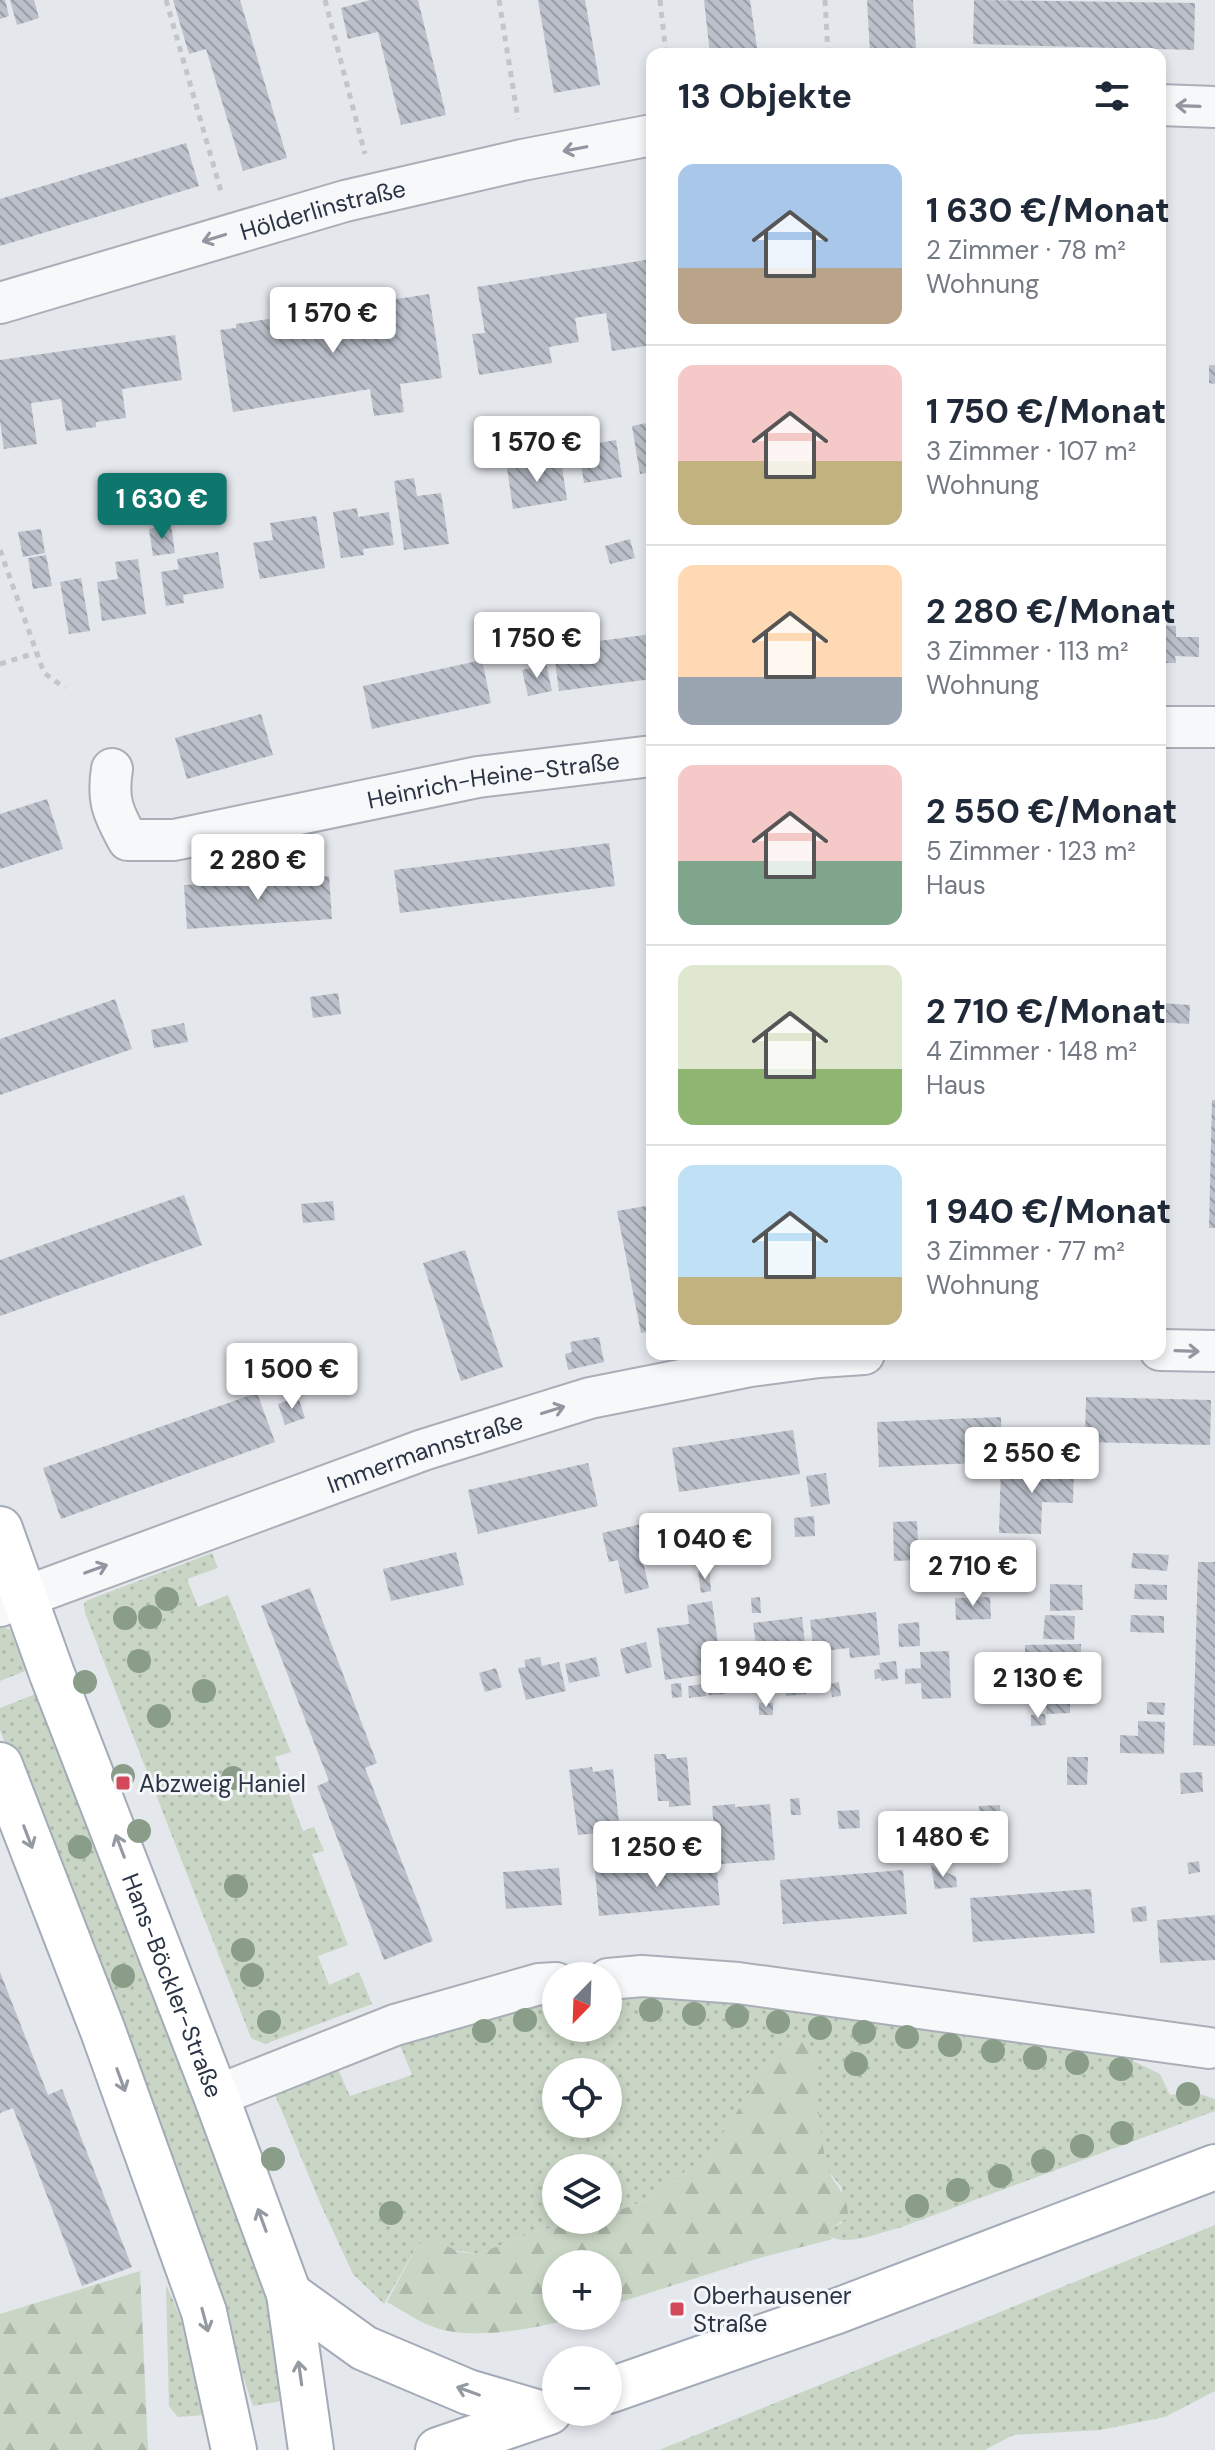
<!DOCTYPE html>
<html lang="de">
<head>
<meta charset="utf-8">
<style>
  :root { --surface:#fff; --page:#f6f6f7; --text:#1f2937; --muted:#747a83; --line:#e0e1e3; --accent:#0f766e }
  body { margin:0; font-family:"DM Sans",sans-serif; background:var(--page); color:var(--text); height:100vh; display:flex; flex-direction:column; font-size:30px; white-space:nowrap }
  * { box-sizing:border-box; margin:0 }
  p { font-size:26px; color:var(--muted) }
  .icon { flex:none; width:44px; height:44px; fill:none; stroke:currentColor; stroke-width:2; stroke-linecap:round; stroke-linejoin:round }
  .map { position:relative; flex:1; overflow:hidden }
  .details { position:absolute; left:646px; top:48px; width:520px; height:1312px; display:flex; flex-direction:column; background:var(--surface); border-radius:16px; box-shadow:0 4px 12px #0003 }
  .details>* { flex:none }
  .needle { width:52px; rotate:203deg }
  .tools { position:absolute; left:542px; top:1962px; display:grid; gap:16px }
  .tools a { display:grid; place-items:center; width:80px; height:80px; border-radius:50%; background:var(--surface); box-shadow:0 4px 12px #0003; font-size:40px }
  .price { position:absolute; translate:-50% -68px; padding:0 18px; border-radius:8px; background:#fff; color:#222; font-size:26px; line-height:52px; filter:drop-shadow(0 2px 4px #0008) }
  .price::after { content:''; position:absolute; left:50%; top:48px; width:24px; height:18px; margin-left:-12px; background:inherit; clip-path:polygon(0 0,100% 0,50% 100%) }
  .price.active { background:var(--accent); color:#fff }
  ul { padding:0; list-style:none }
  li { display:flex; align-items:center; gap:24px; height:200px; padding:0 32px }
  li+li { border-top:2px solid var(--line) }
  li span { display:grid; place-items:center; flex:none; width:224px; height:160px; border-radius:16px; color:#555 }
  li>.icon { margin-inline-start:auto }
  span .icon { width:96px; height:96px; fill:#fffc; stroke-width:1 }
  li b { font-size:34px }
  h2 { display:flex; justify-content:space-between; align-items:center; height:96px; padding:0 32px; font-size:34px }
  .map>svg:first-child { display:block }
  .green { fill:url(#green-dots); fill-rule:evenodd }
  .forest { fill:url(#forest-firs) }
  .building { fill:url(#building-back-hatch) }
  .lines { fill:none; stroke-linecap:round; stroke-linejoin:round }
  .minor-casing { stroke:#a9aeb7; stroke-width:44 }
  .major-casing { stroke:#a3abb8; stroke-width:48 }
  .path { stroke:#c2c5cb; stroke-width:5; stroke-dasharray:6 6; stroke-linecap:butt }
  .minor { stroke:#f7f8fa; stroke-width:40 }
  .major { stroke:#fff; stroke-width:44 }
  .tree { fill:#899d89 }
  .oneway { stroke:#9196a0 }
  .oneway2 { stroke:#959aa2 }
  .poi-dot { fill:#d1495b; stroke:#f4f6f9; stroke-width:3 }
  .labels { text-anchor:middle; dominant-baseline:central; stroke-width:6; stroke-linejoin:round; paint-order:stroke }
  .street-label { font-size:24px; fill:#2b3445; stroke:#f4f6f9 }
  .poi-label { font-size:24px; fill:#2b3445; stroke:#f4f6f9; text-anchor:start }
</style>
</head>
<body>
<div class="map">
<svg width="1215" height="2450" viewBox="0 0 1215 2450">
  <defs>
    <pattern id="green-dots" width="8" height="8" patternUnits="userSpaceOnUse" patternTransform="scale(2)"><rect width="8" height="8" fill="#c9d6c5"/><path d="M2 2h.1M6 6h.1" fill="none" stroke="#adb8ab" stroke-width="1.8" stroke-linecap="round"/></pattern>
    <pattern id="forest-firs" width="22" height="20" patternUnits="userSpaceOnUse" patternTransform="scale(2)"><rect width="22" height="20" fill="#c9d6c5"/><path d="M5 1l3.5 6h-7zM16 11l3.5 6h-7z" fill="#adb8ab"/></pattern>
    <pattern id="building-back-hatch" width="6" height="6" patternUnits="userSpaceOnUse" patternTransform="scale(2)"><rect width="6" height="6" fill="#bbc0ca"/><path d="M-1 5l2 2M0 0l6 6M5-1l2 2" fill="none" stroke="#989da6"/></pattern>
  </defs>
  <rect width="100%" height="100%" fill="#e4e7ec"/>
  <g class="green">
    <polygon points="212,1553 218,1568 187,1579 198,1607 228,1595 291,1752 275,1757 303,1831 314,1827 324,1851 312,1854 348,1945 318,1956 329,1985 359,1972 372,2004 265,2044 251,2038 85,1613 84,1604 88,1600"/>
    <polygon points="4,1627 17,1633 33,1668 0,1681 0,1628"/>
    <polygon points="41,1692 215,2136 265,2291 280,2348 282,2401 253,2406 193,2228 0,1730 0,1708"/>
    <path d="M666 1993 1133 2052V2061L1160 2074 1170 2095 1191 2091 1215 2099V2111L899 2228C880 2232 846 2248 828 2235L831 2228 842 2223V2188L828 2171 794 2037 775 2053 711 2152 648 2200 608 2214V2168H556V2220H586L533 2232 478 2254 418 2244 384 2304 353 2274 321 2205 275 2095 337 2067 350 2096 412 2075 398 2040 556 2000V2028H608V1994ZM556 2072H608V2124H556Z"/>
    <polygon points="1215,2225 1215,2391 1165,2417 1100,2430 1013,2435 985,2450 659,2450"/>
    <path d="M166 2285C184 2322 203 2374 205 2415L178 2417 169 2406Z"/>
  </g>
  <g class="forest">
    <path d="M794 2037 807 2042 814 2052C818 2089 818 2129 827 2166 832 2185 849 2191 848 2218L831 2228 828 2235 833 2239 759 2258 608 2306V2264H556V2316H578C542 2328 486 2338 448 2331 425 2327 407 2313 387 2302L418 2244 431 2238 459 2252 478 2254 533 2232 586 2220H608V2214L648 2200 711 2152 775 2053Z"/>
    <polygon points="140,2271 148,2450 0,2450 0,2314"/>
  </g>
  <g class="building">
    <polygon points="0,0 5,0 9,16 0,19"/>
    <polygon points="10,0 34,0 39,18 17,25"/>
    <polygon points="173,0 240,0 287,158 243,171 206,49 189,54"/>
    <polygon points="370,0 418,0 446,115 401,125 378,32 348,39 341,8"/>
    <polygon points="538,0 585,0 600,85 554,93"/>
    <polygon points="704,0 750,0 758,54 710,54"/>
    <polygon points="867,0 913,0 916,49 870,52"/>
    <polygon points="974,0 1195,3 1194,50 973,44"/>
    <polygon points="186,143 199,186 0,246 0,199"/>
    <polygon points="652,259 652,345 612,351 606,313 575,318 579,342 549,347 552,363 479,375 472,334 485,333 477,287"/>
    <polygon points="429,294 442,378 400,384 404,412 374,416 370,389 233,412 220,330 236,328 236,324"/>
    <polygon points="175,335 182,380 122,389 126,418 96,422 96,427 66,431 61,399 31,403 37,444 4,449 0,421 0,360"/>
    <polygon points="1209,365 1215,365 1215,384 1209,383"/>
    <polygon points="652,422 652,472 640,474 632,426"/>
    <polygon points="616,440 622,477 584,483 578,446"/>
    <polygon points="561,460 567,500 513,509 507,468"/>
    <polygon points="414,478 417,496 441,493 449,544 404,550 394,481"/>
    <polygon points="357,508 358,517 389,512 394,545 363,549 364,555 341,558 333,512"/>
    <polygon points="316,516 325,568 260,579 253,543 273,540 270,523"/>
    <polygon points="171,525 175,553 153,556 149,529"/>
    <polygon points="41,529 45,553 23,557 18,532"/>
    <polygon points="630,539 635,558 610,564 605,546"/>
    <polygon points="218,552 224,588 183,595 184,603 166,606 161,572 179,569 177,559"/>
    <polygon points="46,555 52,586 33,589 28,558"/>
    <polygon points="138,559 146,614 102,621 97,582 118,579 115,562"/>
    <polygon points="81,578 90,631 69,634 60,582"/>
    <polygon points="1160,625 1176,626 1176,637 1199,637 1199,657 1175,656 1176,663 1160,663"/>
    <polygon points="652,634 652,679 559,691 553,647"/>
    <polygon points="482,660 491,703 372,729 363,686"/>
    <polygon points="546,664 552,691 528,696 522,670"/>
    <polygon points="261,714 273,755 187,779 175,738"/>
    <polygon points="47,799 63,849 0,869 0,814"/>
    <polygon points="609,843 615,886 400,913 394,870"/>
    <polygon points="329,876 332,919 187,929 184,885"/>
    <polygon points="338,993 341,1014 313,1018 310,997"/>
    <polygon points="115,999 132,1049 0,1095 0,1039"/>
    <polygon points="1160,1003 1190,1005 1189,1024 1160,1022"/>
    <polygon points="184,1023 188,1042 154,1048 151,1030"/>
    <polygon points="1212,1100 1215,1100 1215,1228 1209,1228"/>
    <polygon points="184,1195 202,1245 0,1316 0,1260"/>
    <polygon points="333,1201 335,1220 303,1223 301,1204"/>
    <polygon points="652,1205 652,1331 641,1333 617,1211"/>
    <polygon points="465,1250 503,1367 461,1381 423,1263"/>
    <polygon points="599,1337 604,1362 568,1370 565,1354 572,1352 570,1342"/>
    <polygon points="257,1393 275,1442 61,1519 43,1468"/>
    <polygon points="298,1397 305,1418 285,1425 278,1404"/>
    <polygon points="1086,1397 1211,1400 1210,1445 1085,1442"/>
    <polygon points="1001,1417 1002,1462 879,1467 877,1422"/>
    <polygon points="793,1430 800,1474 679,1492 672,1448"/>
    <polygon points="588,1463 598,1506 478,1534 468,1490"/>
    <polygon points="1001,1465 1074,1466 1073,1503 1042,1502 1041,1534 999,1533"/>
    <polygon points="826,1473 830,1504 811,1507 806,1476"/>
    <polygon points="814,1516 815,1536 795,1537 794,1518"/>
    <polygon points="668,1518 676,1549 642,1557 649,1588 625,1594 618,1560 609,1562 602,1533"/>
    <polygon points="917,1521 919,1560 894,1561 893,1522"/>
    <polygon points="456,1552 464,1585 391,1601 383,1569"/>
    <polygon points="1133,1553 1169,1555 1167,1571 1131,1568"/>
    <polygon points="1198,1562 1215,1562 1215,1746 1193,1745"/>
    <polygon points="709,1569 711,1591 701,1593 698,1571"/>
    <polygon points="1050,1584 1082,1585 1083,1610 1050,1611"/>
    <polygon points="1135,1584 1167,1585 1167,1600 1134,1599"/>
    <polygon points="310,1588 377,1763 365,1768 433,1941 384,1960 317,1786 329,1781 261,1606"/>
    <polygon points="760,1597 761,1613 752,1613 751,1598"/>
    <polygon points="990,1597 991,1619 956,1620 955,1598"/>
    <polygon points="712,1601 722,1672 665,1680 657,1628 689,1624 687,1605"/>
    <polygon points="876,1612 880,1655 850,1658 849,1648 814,1652 810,1620"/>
    <polygon points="1045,1615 1075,1616 1074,1640 1043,1639"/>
    <polygon points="1131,1615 1164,1616 1164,1633 1130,1632"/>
    <polygon points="802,1617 807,1660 759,1666 753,1623"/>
    <polygon points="919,1622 920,1646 899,1647 898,1624"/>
    <polygon points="646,1642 652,1667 626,1674 620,1649"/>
    <polygon points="1081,1644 1081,1679 1070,1678 1070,1713 1046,1714 1047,1702 1034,1702 1033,1681 1025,1681 1025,1645"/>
    <polygon points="949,1651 951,1698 922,1699 921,1683 905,1684 905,1669 921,1668 920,1652"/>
    <polygon points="540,1657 542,1666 559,1662 566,1691 526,1700 518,1668 526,1667 524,1660"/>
    <polygon points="596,1657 600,1676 569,1683 565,1664"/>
    <polygon points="896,1661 898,1679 881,1681 881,1678 875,1679 874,1670 880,1669 879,1663"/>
    <polygon points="496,1668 502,1687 485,1692 479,1673"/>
    <polygon points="771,1671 773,1690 736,1693 734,1674"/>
    <polygon points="805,1673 806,1694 786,1696 785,1675"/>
    <polygon points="724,1682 725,1694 709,1695 707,1683"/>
    <polygon points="839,1682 841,1696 832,1697 830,1684"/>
    <polygon points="681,1683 682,1697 672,1698 671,1684"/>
    <polygon points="704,1684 706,1696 689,1698 688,1686"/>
    <polygon points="1147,1702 1165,1703 1164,1715 1147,1714"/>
    <rect x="759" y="1703" width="14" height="12"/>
    <polygon points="1045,1714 1046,1725 1031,1726 1031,1715"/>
    <polygon points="1138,1721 1165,1722 1164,1754 1120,1753 1120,1735 1138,1736"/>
    <polygon points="654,1754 666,1754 667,1759 687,1757 691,1805 669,1807 669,1801 658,1801"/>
    <polygon points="1067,1757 1088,1757 1087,1785 1067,1785"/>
    <polygon points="592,1767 593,1772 613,1769 620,1831 578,1835 569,1770"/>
    <polygon points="1202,1772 1203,1792 1181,1794 1180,1773"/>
    <polygon points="799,1798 801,1815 791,1815 790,1799"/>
    <polygon points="735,1804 735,1807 770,1804 775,1860 721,1864 718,1829 714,1829 712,1806"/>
    <polygon points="1000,1805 1002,1846 982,1847 979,1806"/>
    <polygon points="859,1810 860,1828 839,1829 837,1811"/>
    <polygon points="1199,1861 1200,1872 1189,1874 1187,1863"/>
    <polygon points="716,1862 720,1905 599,1916 595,1871"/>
    <polygon points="931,1865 956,1877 957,1887 935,1889"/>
    <polygon points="559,1868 562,1905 506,1909 503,1872"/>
    <polygon points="903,1870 907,1914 783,1924 780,1880"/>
    <polygon points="1091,1889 1095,1933 973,1942 970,1898"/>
    <polygon points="1146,1906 1147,1921 1133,1922 1131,1908"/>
    <polygon points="1215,1915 1215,1960 1160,1963 1157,1920"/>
    <polygon points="0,1972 48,2095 62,2089 132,2267 82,2286 13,2108 0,2113"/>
  </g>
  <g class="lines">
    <defs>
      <g id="minor">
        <polyline points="1160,105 1215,107"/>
        <path id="s1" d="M0 303 345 201 522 160 652 135"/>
        <polyline points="1160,727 1215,727"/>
        <path id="s2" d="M112 769C107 800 113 813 128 840H174L478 777 652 756"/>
        <polyline points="1160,1350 1215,1351"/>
        <path id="s3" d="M0 1606 423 1450 590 1398 751 1366 819 1357 864 1354"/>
        <polyline points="608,1979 642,1976 738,1983 1209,2048"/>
        <polyline points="216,2096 395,2025 539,1984 556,1983"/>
      </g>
      <g id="major">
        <path id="s4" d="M0 1529 52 1674 216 2096 289 2294 311 2450"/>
        <polyline points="0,1765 103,2031 204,2312 234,2450"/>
        <polyline points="289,2294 364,2348 468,2392 543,2414"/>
        <polyline points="608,2391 837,2311 1215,2167"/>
        <polyline points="438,2450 549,2412"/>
      </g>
    </defs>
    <use href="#minor" class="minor-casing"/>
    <use href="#major" class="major-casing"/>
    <g class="path">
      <polyline points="166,0 222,195"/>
      <polyline points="325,0 365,154"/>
      <polyline points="499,0 518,119"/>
      <polyline points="660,0 666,54"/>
      <polyline points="825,0 828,54"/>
      <polyline points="0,550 44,673 65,688"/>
      <polyline points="0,664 35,653"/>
    </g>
    <use href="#minor" class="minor"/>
    <use href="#major" class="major"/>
  </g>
  <g class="tree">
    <circle cx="167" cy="1599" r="12"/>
    <circle cx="150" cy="1617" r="12"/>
    <circle cx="125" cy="1618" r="12"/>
    <circle cx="139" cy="1661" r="12"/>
    <circle cx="85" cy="1682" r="12"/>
    <circle cx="204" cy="1691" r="12"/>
    <circle cx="159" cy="1716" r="12"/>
    <circle cx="123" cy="1776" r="12"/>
    <circle cx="233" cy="1778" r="12"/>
    <circle cx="139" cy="1831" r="12"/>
    <circle cx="80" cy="1847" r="12"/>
    <circle cx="236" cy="1886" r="12"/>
    <circle cx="243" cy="1950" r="12"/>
    <circle cx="252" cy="1975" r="12"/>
    <circle cx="123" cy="1976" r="12"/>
    <circle cx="651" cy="2010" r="12"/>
    <circle cx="694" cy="2014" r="12"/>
    <circle cx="737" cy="2016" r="12"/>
    <circle cx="525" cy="2020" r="12"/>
    <circle cx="269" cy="2022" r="12"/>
    <circle cx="778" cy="2022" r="12"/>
    <circle cx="820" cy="2028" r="12"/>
    <circle cx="484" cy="2031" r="12"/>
    <circle cx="864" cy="2032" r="12"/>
    <circle cx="907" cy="2037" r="12"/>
    <circle cx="950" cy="2045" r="12"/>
    <circle cx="993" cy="2051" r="12"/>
    <circle cx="1035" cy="2058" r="12"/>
    <circle cx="1077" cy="2063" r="12"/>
    <circle cx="856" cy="2064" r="12"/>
    <circle cx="1121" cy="2069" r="12"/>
    <circle cx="1188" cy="2094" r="12"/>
    <circle cx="1122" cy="2133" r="12"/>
    <circle cx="1082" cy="2146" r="12"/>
    <circle cx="273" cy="2159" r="12"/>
    <circle cx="1043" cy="2161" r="12"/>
    <circle cx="1000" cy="2176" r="12"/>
    <circle cx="958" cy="2190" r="12"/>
    <circle cx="917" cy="2206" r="12"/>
    <circle cx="391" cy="2213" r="12"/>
  </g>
  <defs><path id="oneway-shaft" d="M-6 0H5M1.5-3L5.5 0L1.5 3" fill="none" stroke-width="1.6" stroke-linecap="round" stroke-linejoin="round" transform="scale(2)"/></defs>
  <g class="oneway">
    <use href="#oneway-shaft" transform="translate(1188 106) rotate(-178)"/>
    <use href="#oneway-shaft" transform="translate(575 149) rotate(169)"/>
    <use href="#oneway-shaft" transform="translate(214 238) rotate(163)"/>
    <use href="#oneway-shaft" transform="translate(1187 1351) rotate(2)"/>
    <use href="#oneway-shaft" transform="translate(553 1410) rotate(-17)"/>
    <use href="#oneway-shaft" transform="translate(96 1569) rotate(-20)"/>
  </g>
  <g class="oneway2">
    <use href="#oneway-shaft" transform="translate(28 1837) rotate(69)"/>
    <use href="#oneway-shaft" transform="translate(120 1846) rotate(-111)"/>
    <use href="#oneway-shaft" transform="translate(121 2080) rotate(70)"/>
    <use href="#oneway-shaft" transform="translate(262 2220) rotate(-110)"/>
    <use href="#oneway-shaft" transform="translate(205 2320) rotate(75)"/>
    <use href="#oneway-shaft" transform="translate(300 2373) rotate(-98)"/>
    <use href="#oneway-shaft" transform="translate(468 2391) rotate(-160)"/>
  </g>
  <g class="poi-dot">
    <rect x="115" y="1775" width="16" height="16" rx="4"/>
    <rect x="669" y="2301" width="16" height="16" rx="4"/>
  </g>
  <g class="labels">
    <g class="street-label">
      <text stroke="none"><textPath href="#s1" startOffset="336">Hölderlinstraße</textPath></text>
      <text stroke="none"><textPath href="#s2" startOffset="446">Heinrich-Heine-Straße</textPath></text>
      <text stroke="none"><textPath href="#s3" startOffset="452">Immermannstraße</textPath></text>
      <text stroke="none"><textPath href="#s4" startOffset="488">Hans-Böckler-Straße</textPath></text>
    </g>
    <g class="poi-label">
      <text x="139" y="1783">Abzweig Haniel</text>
      <text x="693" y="2295">Oberhausener<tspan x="693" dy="28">Straße</tspan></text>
    </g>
  </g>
</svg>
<div class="tools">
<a><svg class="needle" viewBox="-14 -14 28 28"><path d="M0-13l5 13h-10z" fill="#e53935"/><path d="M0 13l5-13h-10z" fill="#747a83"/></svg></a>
<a><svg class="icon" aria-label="locate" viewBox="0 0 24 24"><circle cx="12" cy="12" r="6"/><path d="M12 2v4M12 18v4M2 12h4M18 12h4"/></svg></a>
<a><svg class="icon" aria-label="layers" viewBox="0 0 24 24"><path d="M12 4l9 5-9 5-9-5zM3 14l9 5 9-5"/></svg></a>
<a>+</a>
<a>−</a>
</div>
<b class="price" style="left:333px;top:355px">1 570 €</b>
<b class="price" style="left:537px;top:484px">1 570 €</b>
<b class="price active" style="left:162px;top:541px">1 630 €</b>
<b class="price" style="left:537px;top:680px">1 750 €</b>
<b class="price" style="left:258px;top:902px">2 280 €</b>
<b class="price" style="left:292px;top:1411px">1 500 €</b>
<b class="price" style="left:1032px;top:1495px">2 550 €</b>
<b class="price" style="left:705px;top:1581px">1 040 €</b>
<b class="price" style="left:973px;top:1608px">2 710 €</b>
<b class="price" style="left:766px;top:1709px">1 940 €</b>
<b class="price" style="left:1038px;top:1720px">2 130 €</b>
<b class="price" style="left:943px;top:1879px">1 480 €</b>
<b class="price" style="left:657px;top:1889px">1 250 €</b>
<section class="details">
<h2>13 Objekte<svg class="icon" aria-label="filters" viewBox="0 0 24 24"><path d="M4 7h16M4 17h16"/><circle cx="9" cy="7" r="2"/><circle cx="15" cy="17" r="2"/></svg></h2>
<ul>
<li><span style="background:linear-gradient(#a9c7e8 65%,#b9a48a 0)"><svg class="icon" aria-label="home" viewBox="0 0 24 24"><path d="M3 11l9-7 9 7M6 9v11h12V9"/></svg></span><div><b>1 630 €/Monat</b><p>2 Zimmer · 78 m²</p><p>Wohnung</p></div></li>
<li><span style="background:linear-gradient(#f6c9c9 60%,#c2b280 0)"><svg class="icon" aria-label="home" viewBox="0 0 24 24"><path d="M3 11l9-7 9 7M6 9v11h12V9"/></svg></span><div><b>1 750 €/Monat</b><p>3 Zimmer · 107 m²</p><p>Wohnung</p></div></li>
<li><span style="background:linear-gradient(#ffd9b3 70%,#9aa5b1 0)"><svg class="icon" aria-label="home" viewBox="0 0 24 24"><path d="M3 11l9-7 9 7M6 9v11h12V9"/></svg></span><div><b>2 280 €/Monat</b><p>3 Zimmer · 113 m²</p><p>Wohnung</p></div></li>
<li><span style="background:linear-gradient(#f6c9c9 60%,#7fa58c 0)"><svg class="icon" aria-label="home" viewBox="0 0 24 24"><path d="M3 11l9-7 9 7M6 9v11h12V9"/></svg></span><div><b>2 550 €/Monat</b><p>5 Zimmer · 123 m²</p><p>Haus</p></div></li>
<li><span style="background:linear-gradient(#dfe7d0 65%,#8fb573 0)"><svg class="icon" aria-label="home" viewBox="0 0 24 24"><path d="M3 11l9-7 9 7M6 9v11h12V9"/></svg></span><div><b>2 710 €/Monat</b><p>4 Zimmer · 148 m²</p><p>Haus</p></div></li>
<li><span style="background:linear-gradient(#bfe0f5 70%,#c2b280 0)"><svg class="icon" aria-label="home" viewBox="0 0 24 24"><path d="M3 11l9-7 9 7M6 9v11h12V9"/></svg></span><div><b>1 940 €/Monat</b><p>3 Zimmer · 77 m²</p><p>Wohnung</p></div></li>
</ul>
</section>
</div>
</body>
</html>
